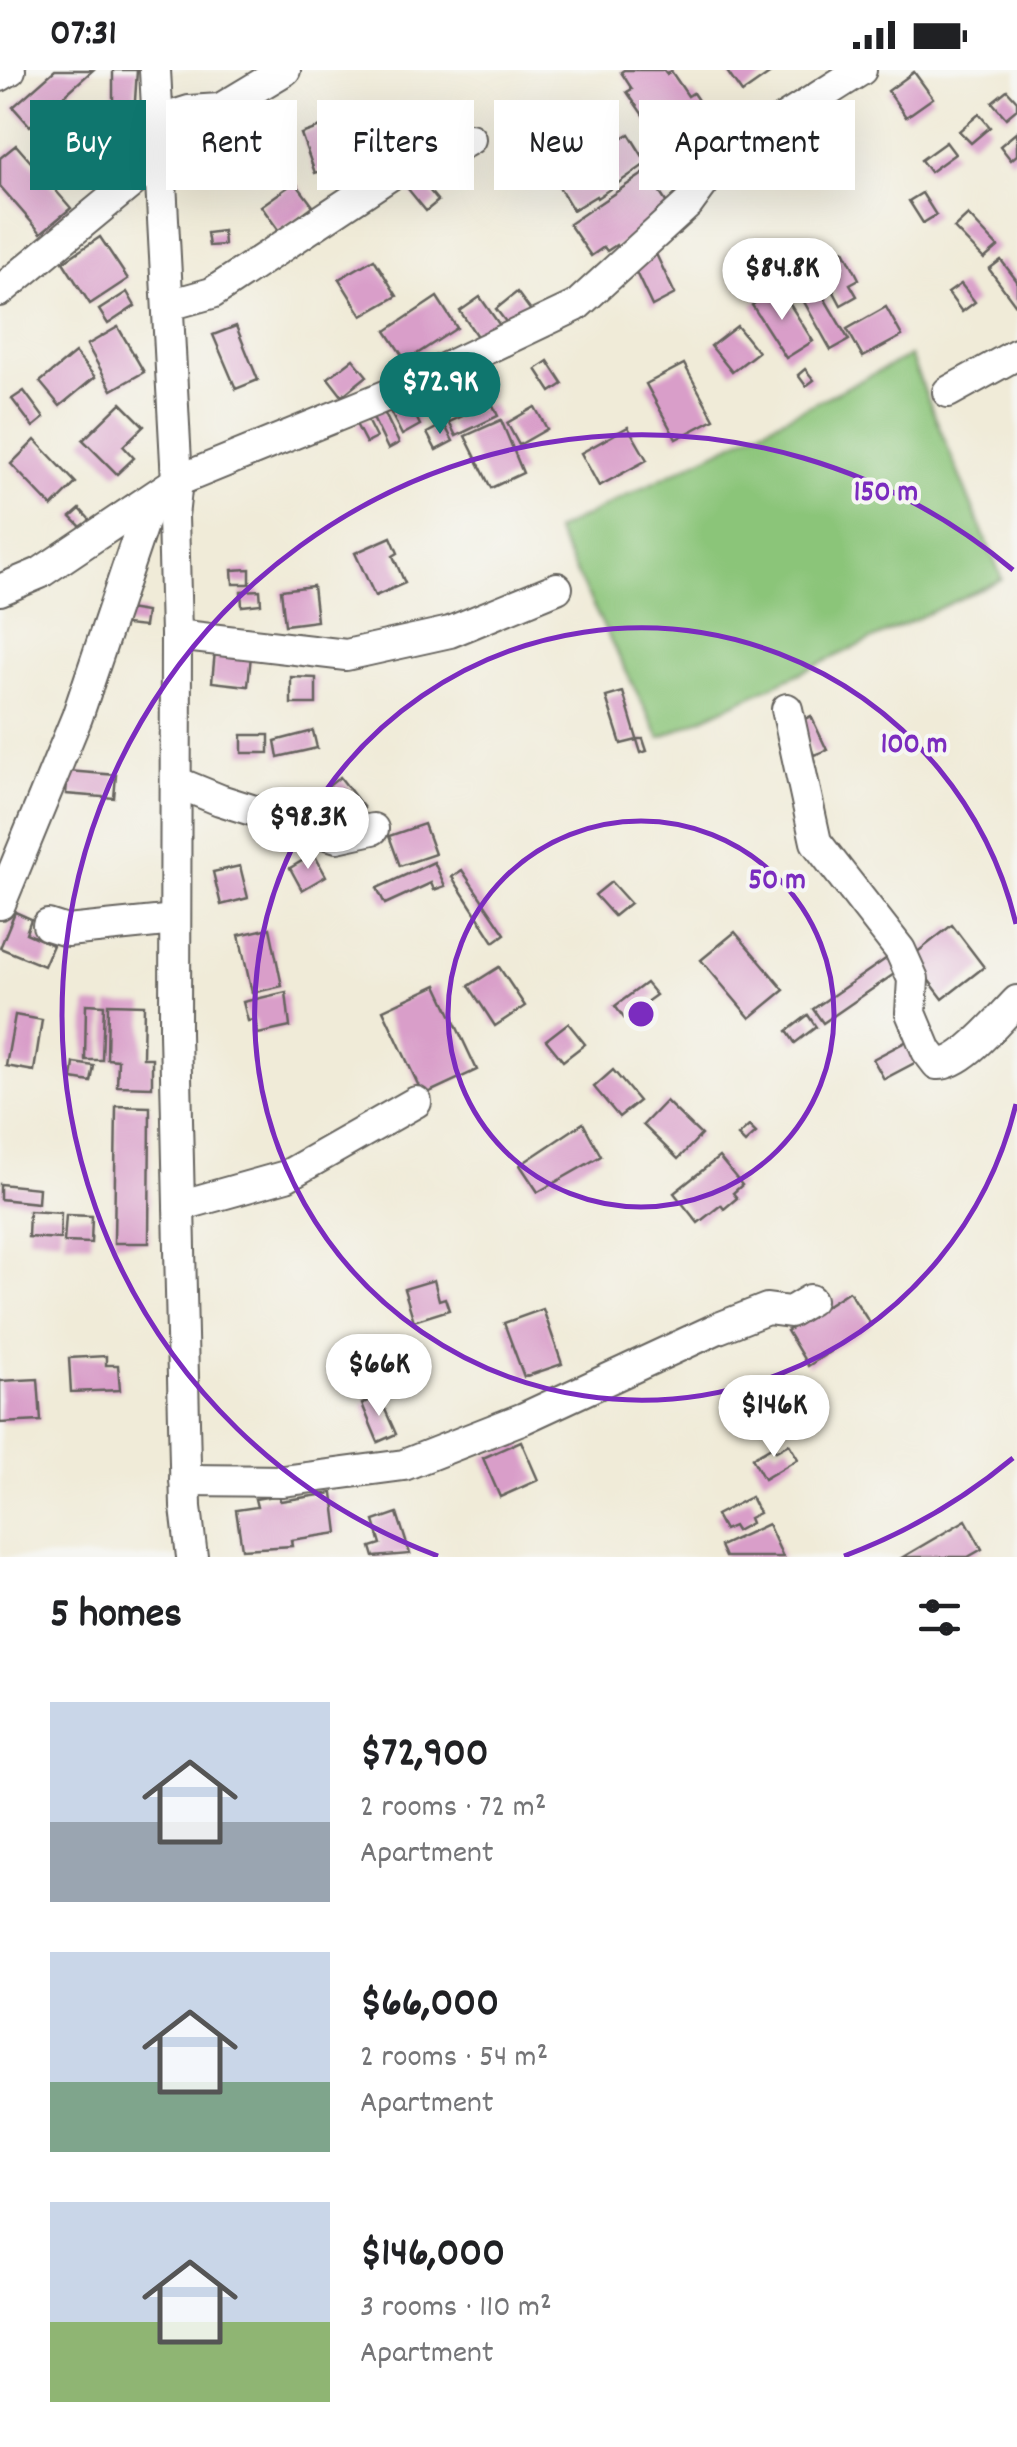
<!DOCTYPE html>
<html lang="en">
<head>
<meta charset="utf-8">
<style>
  :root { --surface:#fff; --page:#f2f2f2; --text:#202124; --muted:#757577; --accent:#0f766e }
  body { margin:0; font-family:Dekko,sans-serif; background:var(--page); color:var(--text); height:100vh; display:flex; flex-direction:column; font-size:38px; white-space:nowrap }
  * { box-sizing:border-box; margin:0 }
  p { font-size:32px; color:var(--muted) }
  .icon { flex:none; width:55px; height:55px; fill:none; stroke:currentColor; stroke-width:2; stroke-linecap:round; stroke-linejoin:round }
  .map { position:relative; height:1487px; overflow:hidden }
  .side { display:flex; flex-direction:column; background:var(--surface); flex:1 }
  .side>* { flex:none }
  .top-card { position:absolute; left:30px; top:30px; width:958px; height:90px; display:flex; gap:20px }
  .price { position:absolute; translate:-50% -85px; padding:0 22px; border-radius:35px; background:#fff; color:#222; font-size:32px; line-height:65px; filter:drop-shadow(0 2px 5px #0008) }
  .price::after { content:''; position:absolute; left:50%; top:60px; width:30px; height:22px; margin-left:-15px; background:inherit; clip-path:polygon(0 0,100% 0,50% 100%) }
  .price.selected { background:var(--accent); color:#fff }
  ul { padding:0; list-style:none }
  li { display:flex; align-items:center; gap:30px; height:250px; padding:0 50px }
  li span { display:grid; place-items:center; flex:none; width:280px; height:200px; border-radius:0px; color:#555 }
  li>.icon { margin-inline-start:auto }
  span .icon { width:120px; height:120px; fill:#fffc; stroke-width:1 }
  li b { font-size:42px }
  h2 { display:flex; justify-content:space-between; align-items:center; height:120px; padding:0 50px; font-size:42px }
  .chip { padding:0 35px; border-radius:0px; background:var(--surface); box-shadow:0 10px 40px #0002; font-size:35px; line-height:90px }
  .chip.selected { background:var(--accent); color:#fff }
  .status { display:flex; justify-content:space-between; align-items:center; height:70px; padding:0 50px; background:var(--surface); direction:ltr }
  .status svg { height:28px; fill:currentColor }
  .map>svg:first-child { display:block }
  .park { fill:#8bc579; stroke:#54704a; stroke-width:2.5 }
  .building { fill:#d99ec9 }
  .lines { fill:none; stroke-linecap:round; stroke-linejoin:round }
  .minor-casing { stroke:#66645e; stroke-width:34 }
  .minor { stroke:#fff; stroke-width:30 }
  .ring { fill:none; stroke:#7b2cbf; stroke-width:5 }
  .centre { fill:#7b2cbf; stroke:#f6f6f2; stroke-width:5 }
  .ring-label { font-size:30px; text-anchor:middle; font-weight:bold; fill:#7b2cbf; stroke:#f6f6f2; stroke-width:8; stroke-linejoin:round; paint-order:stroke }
</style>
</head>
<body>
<div class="status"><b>07:31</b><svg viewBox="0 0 49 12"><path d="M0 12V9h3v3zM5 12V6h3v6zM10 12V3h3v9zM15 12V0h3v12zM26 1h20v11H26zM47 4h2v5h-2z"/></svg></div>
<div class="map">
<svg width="1017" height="1487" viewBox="0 0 1017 1487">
  <rect width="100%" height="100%" fill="#f6f6f2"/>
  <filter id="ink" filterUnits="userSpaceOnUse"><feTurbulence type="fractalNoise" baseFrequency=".01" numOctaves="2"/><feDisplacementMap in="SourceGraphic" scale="20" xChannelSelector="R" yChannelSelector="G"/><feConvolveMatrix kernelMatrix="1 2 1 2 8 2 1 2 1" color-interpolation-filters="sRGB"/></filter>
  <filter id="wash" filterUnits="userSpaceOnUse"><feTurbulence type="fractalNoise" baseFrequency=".0048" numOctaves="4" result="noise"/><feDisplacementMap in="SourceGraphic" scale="40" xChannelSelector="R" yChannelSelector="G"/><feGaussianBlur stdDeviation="2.25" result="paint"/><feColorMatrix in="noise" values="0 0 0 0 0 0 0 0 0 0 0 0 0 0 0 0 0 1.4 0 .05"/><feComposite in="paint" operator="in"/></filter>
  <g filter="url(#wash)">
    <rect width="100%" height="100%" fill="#f0ebd8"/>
    <polygon class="park" points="910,286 1002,509 660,668 555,461"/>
    <g id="blocks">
      <g class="building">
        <polygon points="55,0 93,0 30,56 13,37"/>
        <polygon points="113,0 137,0 134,46 113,46"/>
        <polygon points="624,0 664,0 667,4 671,1 688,26 693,23 710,48 702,52 705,55 667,80 627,22 632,19 621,2"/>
        <polygon points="726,0 775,0 742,23"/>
        <polygon points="914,2 933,28 906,47 888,21"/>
        <polygon points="1007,20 1017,31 1017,39 1006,48 992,32"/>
        <polygon points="979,44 990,57 971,73 959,61"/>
        <polygon points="326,55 340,95 315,103 301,64"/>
        <polygon points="1017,62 1017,85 1011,90 1000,76"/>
        <polygon points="629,64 647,93 597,128 596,126 573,140 553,107 568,98 566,93 605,69 609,76"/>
        <polygon points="946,72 955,84 930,102 921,90"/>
        <polygon points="16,75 71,138 41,163 0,116 0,88"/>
        <polygon points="646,102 670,138 617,177 616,175 607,181 604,177 591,186 569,154"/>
        <polygon points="420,109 438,131 426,141 408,119"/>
        <polygon points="295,112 313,136 279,161 261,136"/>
        <polygon points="922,123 936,145 923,153 909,131"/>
        <polygon points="968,145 998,177 984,189 954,158"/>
        <polygon points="223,161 224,175 209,176 207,163"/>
        <polygon points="100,167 128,209 90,234 63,192"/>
        <polygon points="844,180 859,209 850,214 857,226 841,235 819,194"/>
        <polygon points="656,184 675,224 652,236 633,196"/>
        <polygon points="374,189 397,226 362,246 339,209"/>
        <polygon points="1001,190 1017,211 1017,237 989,199"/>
        <polygon points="804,194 849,270 831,280 788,203"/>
        <polygon points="961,214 975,232 962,242 948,223"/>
        <polygon points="779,217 813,271 786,288 752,235"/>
        <polygon points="127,222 135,236 108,254 99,240"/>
        <polygon points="517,222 534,245 513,261 496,239"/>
        <polygon points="437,227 457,258 406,291 386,261"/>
        <polygon points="480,227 501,257 480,271 460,241"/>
        <polygon points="886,237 902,266 863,287 847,259"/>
        <polygon points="236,256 258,310 236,319 213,265"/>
        <polygon points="737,256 758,282 732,302 711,276"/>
        <polygon points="118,257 144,302 112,320 87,275"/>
        <polygon points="75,283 95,307 60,336 40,312"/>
        <polygon points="353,289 367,306 342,326 328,308"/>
        <polygon points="548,291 563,314 551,322 536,299"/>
        <polygon points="684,294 714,349 676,369 646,314"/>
        <polygon points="475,295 490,325 477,332 462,301"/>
        <polygon points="805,299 814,310 806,316 798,305"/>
        <polygon points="24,321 44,348 33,357 12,329"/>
        <polygon points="406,326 420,355 402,365 387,335"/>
        <polygon points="121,333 144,356 123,376 134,388 117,404 83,370"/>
        <polygon points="492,333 498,346 456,366 449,352"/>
        <polygon points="535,337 547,359 519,375 507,353"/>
        <polygon points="382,338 399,373 388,379 371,344"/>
        <polygon points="366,348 376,368 366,373 356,354"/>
        <polygon points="501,350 523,403 491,418 465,366"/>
        <polygon points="444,354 453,371 436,380 427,363"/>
        <polygon points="628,357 647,390 599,416 581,383"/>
        <polygon points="35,370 76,413 52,437 11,394"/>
        <polygon points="80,439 90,450 82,458 71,447"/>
        <polygon points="391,467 398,483 393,486 405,513 375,526 355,483"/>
        <polygon points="250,499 250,514 233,514 232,500"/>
        <polygon points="313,516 317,551 285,555 281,520"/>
        <polygon points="260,520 261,534 242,536 241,521"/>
        <polygon points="127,539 146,542 144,557 125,555"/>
        <polygon points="215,581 251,585 248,616 212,612"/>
        <polygon points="291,607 316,608 316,634 291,634"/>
        <polygon points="623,622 637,669 643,669 647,681 641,683 637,670 621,674 606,627"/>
        <polygon points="811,646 827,680 814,685 799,652"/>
        <polygon points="313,661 317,678 278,687 275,671"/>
        <rect x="242" y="665" width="27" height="18"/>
        <polygon points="68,701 116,705 114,728 66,724"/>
        <polygon points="340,707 364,738 340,756 316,726"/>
        <polygon points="424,754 435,784 400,796 389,766"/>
        <polygon points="314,784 326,806 302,820 290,798"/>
        <polygon points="434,792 445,816 434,820 431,813 385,834 377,818"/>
        <polygon points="240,796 248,828 221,835 213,802"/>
        <polygon points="462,800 505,864 494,872 452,807"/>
        <polygon points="611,812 630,833 614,846 595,825"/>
        <polygon points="15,842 31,849 26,863 53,875 44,896 0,878"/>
        <polygon points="952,855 984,897 943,929 911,887"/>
        <polygon points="270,858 282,916 252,923 239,865"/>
        <polygon points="735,862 784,920 750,948 701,890"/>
        <polygon points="890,886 900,900 823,953 813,939"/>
        <polygon points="499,897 525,936 495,956 469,916"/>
        <polygon points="646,913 656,925 624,948 615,936"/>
        <polygon points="437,915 477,1000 423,1025 383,940"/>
        <polygon points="286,922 290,957 258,964 255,950 248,951 243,932"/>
        <polygon points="86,934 104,935 102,990 85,990"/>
        <polygon points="108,934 144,935 143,988 152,988 152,1017 117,1016 118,990 107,989"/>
        <polygon points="15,945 42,950 34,1001 6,996"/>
        <polygon points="808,945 816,957 795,973 787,961"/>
        <polygon points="568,953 585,974 563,991 546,970"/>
        <polygon points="911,969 922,989 884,1009 873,989"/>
        <polygon points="74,993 94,996 91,1012 72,1009"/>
        <polygon points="613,1000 639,1031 619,1047 594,1017"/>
        <polygon points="666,1031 701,1065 678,1089 643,1055"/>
        <polygon points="116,1036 150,1037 149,1173 114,1173"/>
        <polygon points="583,1053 601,1086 538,1122 520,1095"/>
        <polygon points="749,1056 756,1063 745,1073 738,1066"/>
        <polygon points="719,1087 742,1115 733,1123 737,1128 724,1139 721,1135 698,1153 674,1123"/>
        <polygon points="0,1114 39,1118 38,1133 0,1129"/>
        <polygon points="29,1141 61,1143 60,1169 28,1167"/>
        <polygon points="66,1145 92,1146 91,1173 64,1172"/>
        <polygon points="434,1210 439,1230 445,1228 449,1240 414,1251 404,1219"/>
        <polygon points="849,1221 871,1255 808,1296 787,1261"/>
        <polygon points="543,1239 562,1294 524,1307 504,1253"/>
        <polygon points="106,1286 106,1295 118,1295 120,1320 71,1322 69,1288"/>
        <polygon points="38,1309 41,1351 0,1353 0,1311"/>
        <polygon points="379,1326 396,1364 378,1372 362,1334"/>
        <polygon points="521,1371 538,1410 500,1427 483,1388"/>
        <polygon points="789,1374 798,1389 764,1409 752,1388 773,1376 776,1381"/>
        <polygon points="333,1423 338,1463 291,1470 292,1476 242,1479 236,1440 257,1437 255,1429 279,1425 280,1431"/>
        <polygon points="751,1427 759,1443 749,1448 751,1453 736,1461 733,1456 724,1460 716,1445"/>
        <polygon points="397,1443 410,1484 374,1487 371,1477 381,1474 374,1451"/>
        <polygon points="966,1450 982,1479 968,1487 903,1487"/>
        <polygon points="768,1454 783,1487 725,1487 720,1476"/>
      </g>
    </g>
  </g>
  <g filter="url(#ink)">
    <use href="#blocks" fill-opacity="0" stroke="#66645e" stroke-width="2.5"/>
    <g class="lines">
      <defs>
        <g id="minor">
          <polyline points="155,0 177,411 173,446 176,565 175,963 186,1437 192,1487"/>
          <polyline points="0,6 10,0"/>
          <polyline points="157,51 189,41 220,39 285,0"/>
          <polyline points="0,221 160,89"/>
          <polyline points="169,235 212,223 393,103 419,98 470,69"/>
          <polyline points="948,322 1017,284"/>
          <polyline points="0,520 40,503 177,411 393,323 576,236 688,134 721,89 861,0"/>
          <polyline points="176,565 346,585 450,562 557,518"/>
          <path d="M787 639 816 772 900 880 913 909 911 943 927 981 937 994C962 996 999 949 1017 931"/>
          <polyline points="176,712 220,730 337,767 373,759"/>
          <polyline points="0,834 77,647 150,431"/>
          <polyline points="48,855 67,861 175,850"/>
          <polyline points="179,1136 286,1106 416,1032"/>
          <polyline points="185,1410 283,1411 404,1395 524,1348 716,1259 767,1239 790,1242 810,1230"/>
        </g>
      </defs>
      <use href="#minor" class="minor-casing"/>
      <use href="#minor" class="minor"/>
    </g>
  </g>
  <g class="ring">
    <circle cx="641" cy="944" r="193"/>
    <path d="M1016 1034A386 386 0 1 1 1016 854"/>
    <path d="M1013 1388A579 579 0 0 1 844 1486M438 1486A579 579 0 1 1 1013 500"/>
  </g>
  <circle cx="641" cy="944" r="15" class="centre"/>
  <g class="ring-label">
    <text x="886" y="430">150 m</text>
    <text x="914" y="682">100 m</text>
    <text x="777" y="818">50 m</text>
  </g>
</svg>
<b class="price" style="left:782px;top:253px">$84.8K</b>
<b class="price selected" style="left:440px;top:367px">$72.9K</b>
<b class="price" style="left:308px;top:802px">$98.3K</b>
<b class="price" style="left:379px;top:1349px">$66K</b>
<b class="price" style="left:774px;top:1390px">$146K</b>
<div class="top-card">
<a class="chip selected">Buy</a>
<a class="chip">Rent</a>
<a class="chip">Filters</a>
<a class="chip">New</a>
<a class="chip">Apartment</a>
</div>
</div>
<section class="side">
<h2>5 homes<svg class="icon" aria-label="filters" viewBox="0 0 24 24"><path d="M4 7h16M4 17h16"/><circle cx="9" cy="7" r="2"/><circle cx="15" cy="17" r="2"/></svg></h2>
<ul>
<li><span style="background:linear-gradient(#c9d6e8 60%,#9aa5b1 0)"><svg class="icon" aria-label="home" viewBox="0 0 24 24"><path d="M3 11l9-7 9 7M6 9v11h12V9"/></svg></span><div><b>$72,900</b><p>2 rooms · 72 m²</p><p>Apartment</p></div></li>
<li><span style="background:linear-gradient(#c9d6e8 65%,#7fa58c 0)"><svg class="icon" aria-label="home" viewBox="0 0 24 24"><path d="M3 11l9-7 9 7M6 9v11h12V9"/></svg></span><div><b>$66,000</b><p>2 rooms · 54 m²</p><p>Apartment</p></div></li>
<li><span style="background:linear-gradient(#c9d6e8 60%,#8fb573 0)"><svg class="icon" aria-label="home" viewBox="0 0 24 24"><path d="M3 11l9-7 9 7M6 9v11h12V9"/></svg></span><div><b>$146,000</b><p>3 rooms · 110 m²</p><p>Apartment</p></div></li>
</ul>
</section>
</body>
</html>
